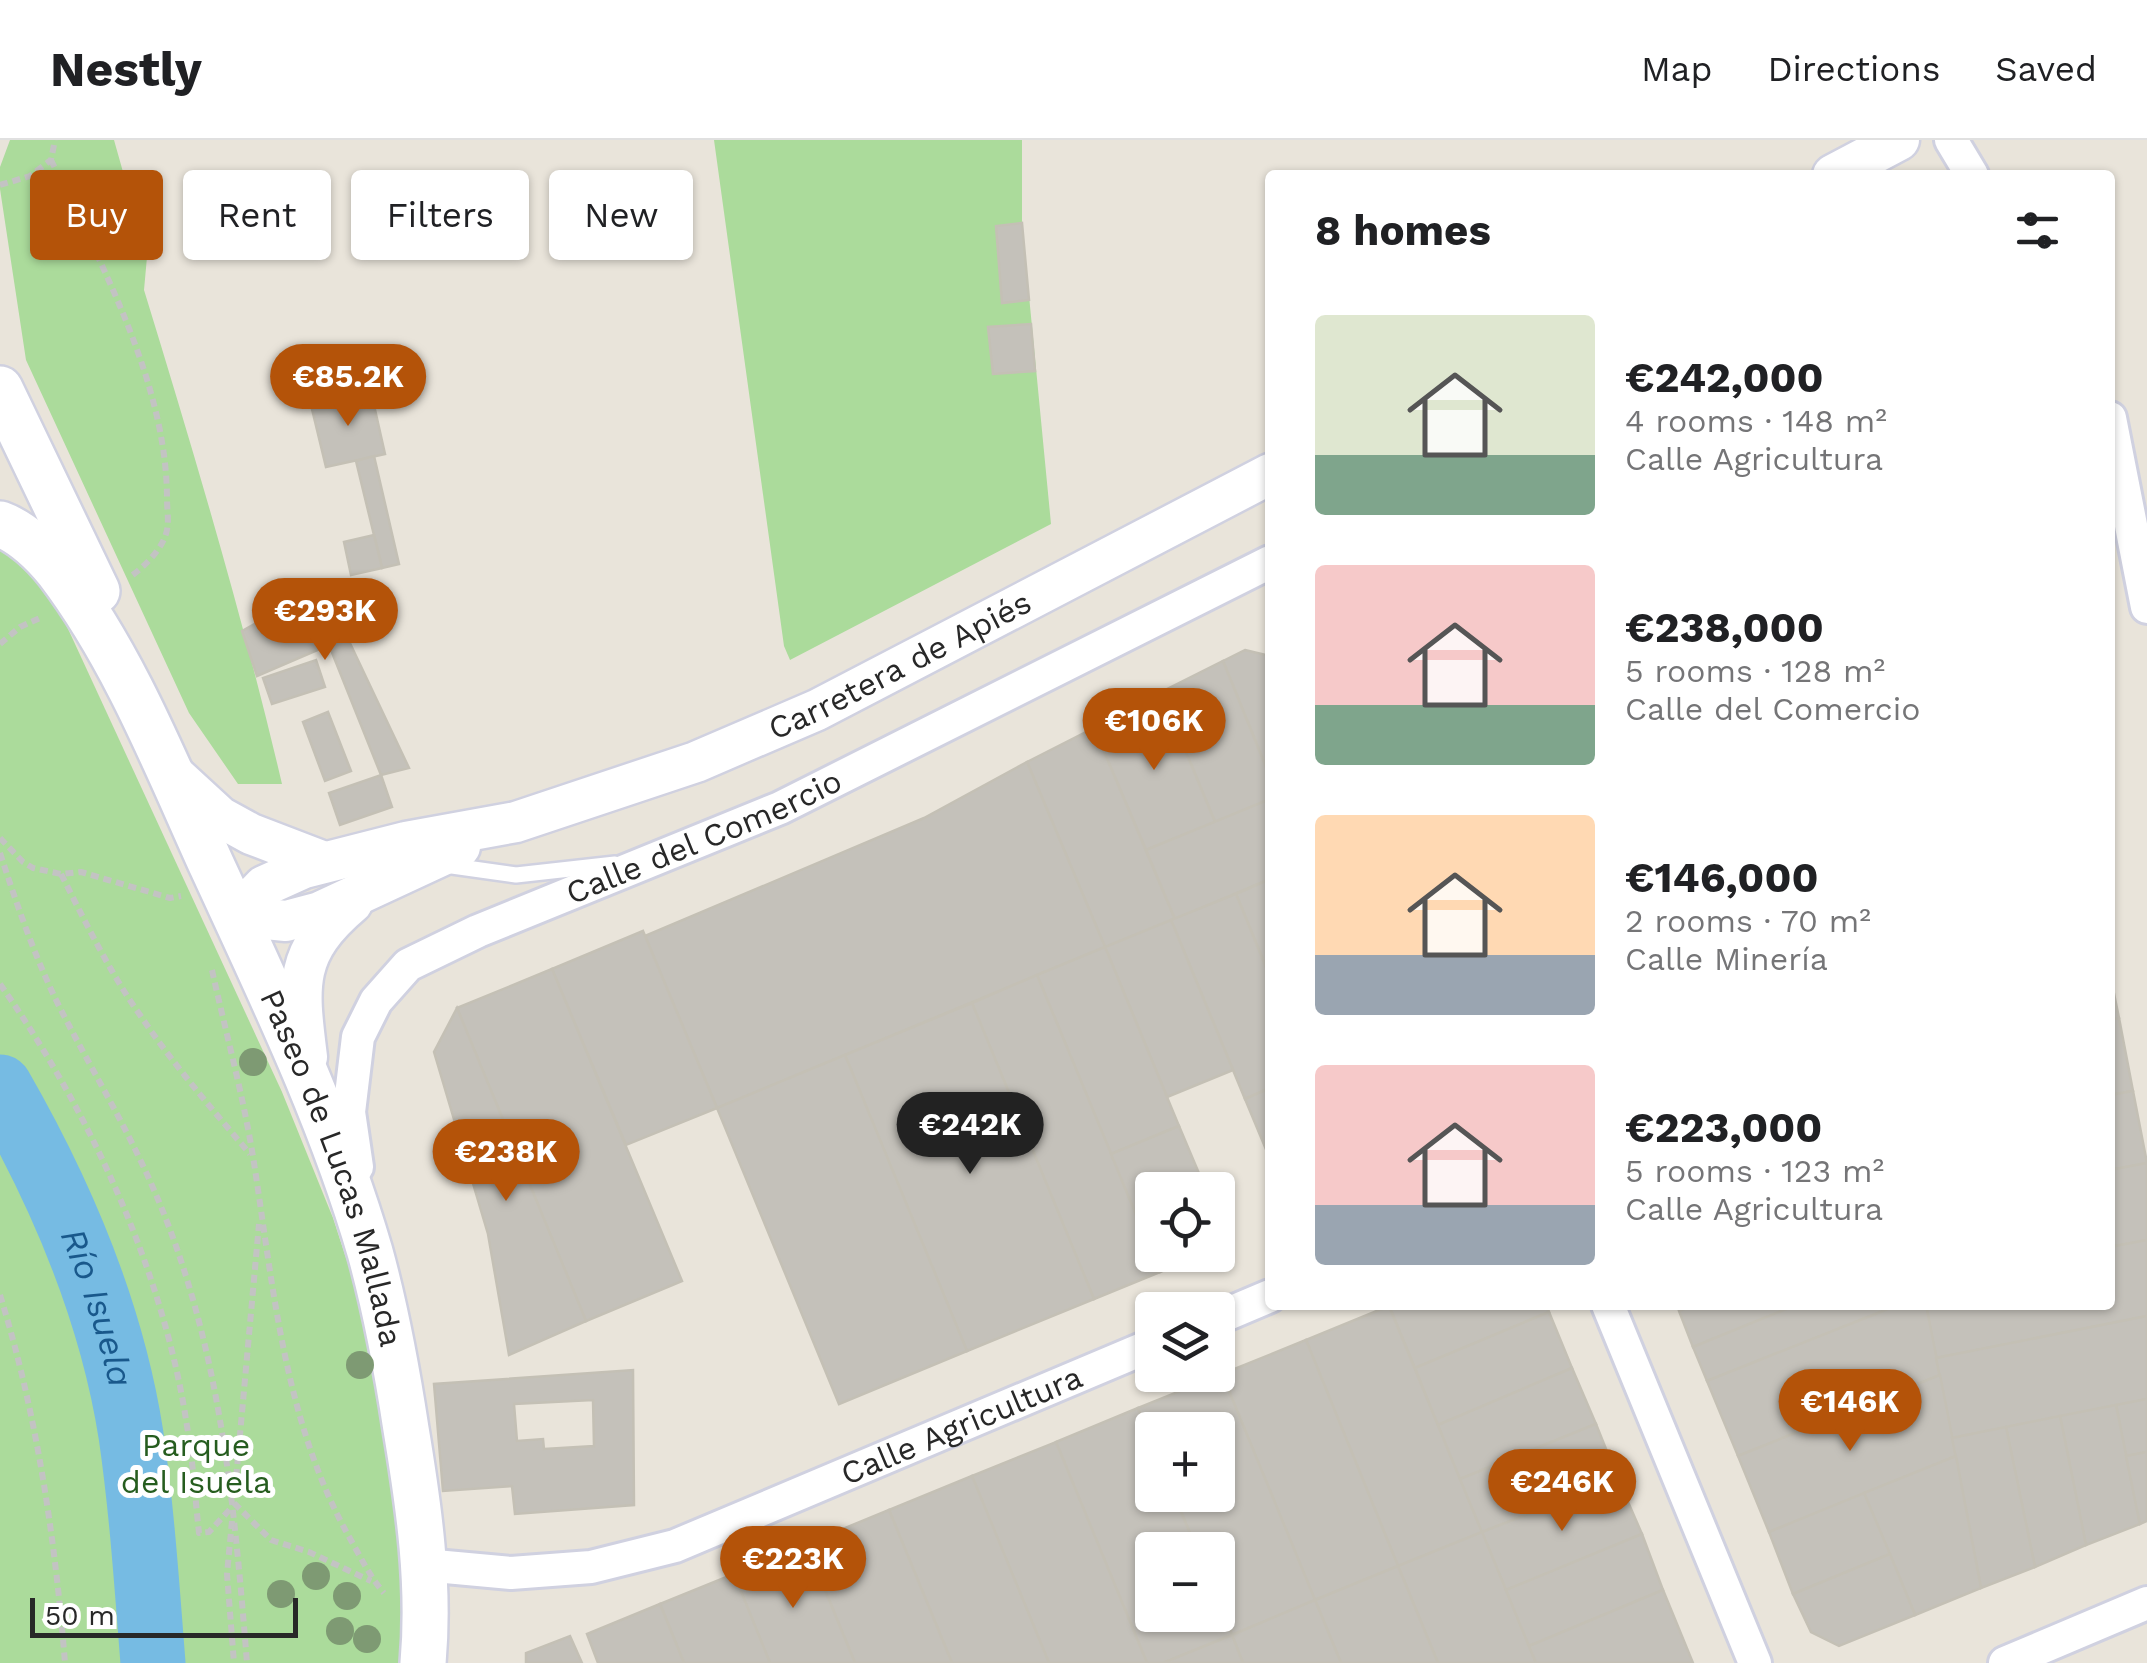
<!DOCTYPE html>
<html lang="en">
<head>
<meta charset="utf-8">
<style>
  :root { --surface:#fff; --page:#f2f2f2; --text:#202124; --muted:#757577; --line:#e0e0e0; --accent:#b45309 }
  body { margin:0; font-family:"Work Sans",sans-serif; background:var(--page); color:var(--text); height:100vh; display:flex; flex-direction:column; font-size:38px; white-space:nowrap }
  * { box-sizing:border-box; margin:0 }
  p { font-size:32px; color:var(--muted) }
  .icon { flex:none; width:55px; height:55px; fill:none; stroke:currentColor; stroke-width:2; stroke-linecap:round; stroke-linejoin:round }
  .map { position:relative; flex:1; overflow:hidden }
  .drawer { position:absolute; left:1265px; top:30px; width:850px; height:1140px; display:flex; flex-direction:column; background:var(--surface); border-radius:10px; box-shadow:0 2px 8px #0004 }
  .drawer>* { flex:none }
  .top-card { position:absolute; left:30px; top:30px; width:950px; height:90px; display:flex; gap:20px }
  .buttons { position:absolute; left:1135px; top:1032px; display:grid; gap:20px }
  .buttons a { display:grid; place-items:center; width:100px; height:100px; border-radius:10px; background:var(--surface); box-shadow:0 2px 8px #0004; font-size:50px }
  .scale { position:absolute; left:30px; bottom:25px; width:268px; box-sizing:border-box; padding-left:10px; border:5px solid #282828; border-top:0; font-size:28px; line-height:35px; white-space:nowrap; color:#282828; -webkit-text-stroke:8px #fff; paint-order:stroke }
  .price { position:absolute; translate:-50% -85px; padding:0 22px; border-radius:35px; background:var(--accent); color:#fff; font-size:32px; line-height:65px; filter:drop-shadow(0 2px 5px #0008) }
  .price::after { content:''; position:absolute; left:50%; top:60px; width:30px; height:22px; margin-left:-15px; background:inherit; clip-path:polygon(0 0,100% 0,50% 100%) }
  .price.current { background:#222; color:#fff }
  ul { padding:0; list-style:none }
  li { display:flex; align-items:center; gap:30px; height:250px; padding:0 50px }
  li span { display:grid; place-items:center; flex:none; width:280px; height:200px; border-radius:10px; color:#555 }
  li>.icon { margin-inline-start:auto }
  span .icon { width:120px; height:120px; fill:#fffc; stroke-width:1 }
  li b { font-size:42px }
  h2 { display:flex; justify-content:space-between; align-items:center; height:120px; padding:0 50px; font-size:42px }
  .pill { padding:0 35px; border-radius:10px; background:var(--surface); box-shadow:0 2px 8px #0004; font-size:35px; line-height:90px }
  .pill.current { background:var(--accent); color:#fff }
  header { display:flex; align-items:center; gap:60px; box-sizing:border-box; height:140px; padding:0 50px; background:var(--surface); border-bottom:2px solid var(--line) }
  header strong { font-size:48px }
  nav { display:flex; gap:55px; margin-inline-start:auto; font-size:35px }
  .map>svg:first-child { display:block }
  .green { fill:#abdb9b }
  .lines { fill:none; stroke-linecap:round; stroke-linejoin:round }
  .river { stroke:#76bbe3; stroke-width:65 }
  .building { fill:#c4c1ba; stroke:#c4c0b5; stroke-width:2.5; fill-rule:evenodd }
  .service-casing { stroke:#d0d1e0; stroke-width:20 }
  .minor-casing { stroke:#d0d1e0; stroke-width:38 }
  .tertiary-casing { stroke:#d0d1e0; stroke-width:45 }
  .secondary-casing { stroke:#d0d1e0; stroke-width:50 }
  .path { stroke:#c3c3c3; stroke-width:6; stroke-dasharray:8 5; stroke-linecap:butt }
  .service { stroke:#fff; stroke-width:15 }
  .minor { stroke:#fff; stroke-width:32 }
  .tertiary { stroke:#fff; stroke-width:40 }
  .secondary { stroke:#fff; stroke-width:45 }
  .tree { fill:#7e9a73 }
  .labels { text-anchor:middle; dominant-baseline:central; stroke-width:10; stroke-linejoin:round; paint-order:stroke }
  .street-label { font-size:32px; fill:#282828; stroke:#fff }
  .park-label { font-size:32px; fill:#265d1f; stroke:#fff }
  .water-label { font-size:35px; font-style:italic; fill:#19588b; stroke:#fff }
</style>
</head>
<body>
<header>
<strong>Nestly</strong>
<nav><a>Map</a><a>Directions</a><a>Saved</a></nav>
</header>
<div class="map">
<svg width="2147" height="1523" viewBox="0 0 2147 1523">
  <rect width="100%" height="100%" fill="#e9e4da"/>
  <g class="green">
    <path d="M10 0H114L147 117 144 150C194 313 243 477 282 644H238L189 573 26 220 0 49V27Z"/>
    <polygon points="714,0 1022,0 1022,83 1051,384 790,520 784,506"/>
    <polygon points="0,402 51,452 282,952 333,1078 361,1164 382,1252 403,1432 400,1523 0,1523"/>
  </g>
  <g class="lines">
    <path class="river" id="s1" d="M0 947C61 1053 112 1173 131 1295 142 1371 147 1447 153 1523"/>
  </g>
  <g class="building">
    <polygon points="1022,83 1029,160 1002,163 996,86"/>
    <polygon points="1031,184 1035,231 993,234 988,187"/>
    <polygon points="371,252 385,314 326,327 311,265"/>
    <polygon points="374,316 399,424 382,428 356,321"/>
    <polygon points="374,395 382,428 351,435 344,402"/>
    <polygon points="322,446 346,475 348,499 409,628 381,635 329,505 257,536 242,491"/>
    <polygon points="1245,510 1270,516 1270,637 1223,521"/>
    <polygon points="316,520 325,547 272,564 263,538"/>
    <polygon points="1223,521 1270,637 1270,659 1215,682 1161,552"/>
    <polygon points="1161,552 1215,682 1146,710 1094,588"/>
    <polygon points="328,572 351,631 325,641 303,582"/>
    <polygon points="1094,588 1175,779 1105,807 1027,622"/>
    <polygon points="1027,622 1105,807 717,968 645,796 924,678"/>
    <polygon points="381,635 392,667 340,685 329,653"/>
    <polygon points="1270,659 1270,739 1175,779 1146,710"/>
    <polygon points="1270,739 1270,837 1236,754"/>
    <polygon points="1236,754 1270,837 1270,948 1245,959 1171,780"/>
    <polygon points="1171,780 1233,930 1167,957 1105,807"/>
    <polygon points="643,791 717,968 626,1005 552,829"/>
    <polygon points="1105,807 1179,986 1111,1014 1037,835"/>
    <polygon points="552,829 682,1141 586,1181 457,868"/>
    <polygon points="2110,834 2119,878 2110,880"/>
    <polygon points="1037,835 1160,1132 1094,1159 972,863"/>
    <polygon points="972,863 1094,1159 967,1211 845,915"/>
    <polygon points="457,868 586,1181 509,1215 488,1094 434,912"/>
    <polygon points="2119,878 2133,951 2110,955 2110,880"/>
    <polygon points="845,915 967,1211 839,1264 717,968"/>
    <polygon points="1270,948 1270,1019 1245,959"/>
    <polygon points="2133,951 2147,1023 2110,1030 2110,955"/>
    <polygon points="1179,986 1206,1050 1152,1050 1152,1113 1111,1014"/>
    <polygon points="2147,1023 2147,1100 2110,1107 2110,1030"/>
    <polygon points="1218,1078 1228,1104 1218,1108"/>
    <polygon points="2147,1100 2147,1176 1936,1218 1926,1165 2110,1165 2110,1107"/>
    <polygon points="1153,1115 1201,1115 1160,1132"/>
    <polygon points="1546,1165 1549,1172 1415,1228 1389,1166"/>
    <polygon points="1693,1165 1796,1165 1693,1207 1679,1171"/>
    <polygon points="1796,1165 1898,1165 1707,1241 1693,1207"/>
    <polygon points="1898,1165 1926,1165 1940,1235 1738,1316 1707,1241"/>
    <polygon points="1389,1166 1482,1392 1398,1426 1306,1200"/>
    <polygon points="1549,1172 1572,1228 1438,1285 1415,1228"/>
    <polygon points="2147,1176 2147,1259 1952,1298 1936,1218"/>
    <polygon points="1306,1200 1398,1426 1315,1460 1222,1234"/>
    <polygon points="1572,1228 1596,1284 1460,1339 1438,1285"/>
    <path d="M633 1230 634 1365 515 1374 512 1346 443 1351 434 1244ZM593 1260 594 1306 544 1309 543 1299 517 1301 514 1264Z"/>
    <polygon points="1222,1234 1315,1460 1232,1495 1218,1460 1218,1410 1197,1410 1174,1355 1218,1355 1218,1290 1152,1290 1152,1303 1138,1268"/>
    <polygon points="1940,1235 1956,1316 1769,1392 1738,1316"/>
    <polygon points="2147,1259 2147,1312 2126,1316 2116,1265"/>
    <polygon points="2116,1265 2140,1384 2086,1405 2060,1276"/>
    <polygon points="1138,1268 1152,1303 1152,1355 1174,1355 1197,1410 1152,1410 1152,1475 1218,1475 1218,1460 1232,1495 1163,1523 1147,1523 1056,1302"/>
    <polygon points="2060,1276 2086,1405 2035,1427 2006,1287"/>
    <polygon points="1596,1284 1618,1339 1482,1392 1460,1339"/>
    <polygon points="2006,1287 2035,1427 1981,1448 1952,1298"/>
    <polygon points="1056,1302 1147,1523 1049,1523 972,1336"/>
    <polygon points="2147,1312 2147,1381 2140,1384 2126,1316"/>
    <polygon points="1956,1316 1981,1448 1915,1475 1864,1353"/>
    <polygon points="972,1336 1049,1523 952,1523 889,1370"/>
    <polygon points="1618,1339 1642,1394 1506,1450 1482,1392"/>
    <polygon points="1864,1353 1890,1414 1793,1454 1769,1392"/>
    <polygon points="889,1370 952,1523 855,1523 806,1404"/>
    <polygon points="1482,1392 1506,1450 1536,1523 1438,1523 1398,1426"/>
    <polygon points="1642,1394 1663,1450 1529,1506 1506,1450"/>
    <polygon points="806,1404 855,1523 770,1523 734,1434"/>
    <polygon points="1890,1414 1915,1475 1839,1506 1811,1492 1793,1454"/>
    <polygon points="1398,1426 1438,1523 1341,1523 1315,1460"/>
    <polygon points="734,1434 770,1523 684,1523 660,1464"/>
    <polygon points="1663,1450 1693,1523 1536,1523 1529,1506"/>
    <polygon points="1315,1460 1341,1523 1243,1523 1232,1495"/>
    <polygon points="660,1464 684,1523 598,1523 587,1494"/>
    <polygon points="1232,1495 1243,1523 1163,1523"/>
    <polygon points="570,1496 582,1523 526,1523 526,1513"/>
  </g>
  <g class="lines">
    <defs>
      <polyline id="service" points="445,725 516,735 615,724"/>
      <g id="minor">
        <polyline points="1951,0 1972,35"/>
        <polyline points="2110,278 2147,467"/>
        <path id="s2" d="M357 1027 349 972 358 897 376 861 408 825 478 791 780 668 1270 422"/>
        <polyline points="1608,1165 1755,1523"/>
        <polyline points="1218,1178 1270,1156"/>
        <path id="s3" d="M424 1425 511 1433 591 1427 675 1406 1152 1205"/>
        <polyline points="2005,1523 2147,1463"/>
      </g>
      <g id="tertiary">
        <polyline points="1833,35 1899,0"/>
        <polyline points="170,631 220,677 251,694 324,722"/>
        <path id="s4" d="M235 776 264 746 304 728 406 702 516 682 696 622 817 570 1270 334"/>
        <polyline points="235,776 286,781 320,772 460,707"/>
        <path d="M307 917C298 845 293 813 352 763"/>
      </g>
      <g id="secondary">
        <polyline points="0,249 97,451"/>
        <path id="s5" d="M0 384C22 392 44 413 58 431 125 519 167 627 212 726 270 852 331 978 370 1112 386 1170 397 1230 406 1289 419 1367 430 1445 423 1523"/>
      </g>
    </defs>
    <use href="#service" class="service-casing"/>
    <use href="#minor" class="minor-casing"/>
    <use href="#tertiary" class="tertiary-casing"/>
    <use href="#secondary" class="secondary-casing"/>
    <g class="path">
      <path d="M51 20C100 122 167 243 167 359 167 369 169 380 167 390 163 409 145 426 130 437"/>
      <polyline points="0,45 30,36 51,20 55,0"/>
      <polyline points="0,504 20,487 42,477"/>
      <polyline points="0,698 23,722 33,728 61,734 81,732 170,758 181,756"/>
      <path d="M0 713C17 765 35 818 60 868 91 929 127 987 154 1050 220 1202 234 1360 247 1523"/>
      <path d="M61 734C86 783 109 831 140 875 173 924 212 969 250 1014"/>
      <path d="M212 830C226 894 244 958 254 1023 274 1152 285 1286 352 1402 362 1420 371 1438 384 1453"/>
      <path d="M0 844C89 970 164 1132 187 1286 193 1321 195 1357 199 1393L209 1392 233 1366"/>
      <path d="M0 1155C37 1274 55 1398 65 1523"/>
      <polyline points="235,1350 259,1084"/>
      <polyline points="234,1363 271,1400 309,1412 371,1441"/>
      <polyline points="232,1381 227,1434 234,1523"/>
    </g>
    <use href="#service" class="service"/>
    <use href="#minor" class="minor"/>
    <use href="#tertiary" class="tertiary"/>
    <use href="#secondary" class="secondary"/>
  </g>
  <g class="tree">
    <circle cx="253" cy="922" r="14"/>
    <circle cx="360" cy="1225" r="14"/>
    <circle cx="316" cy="1436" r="14"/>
    <circle cx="281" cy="1454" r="14"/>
    <circle cx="347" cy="1456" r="14"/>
    <circle cx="340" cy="1491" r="14"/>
    <circle cx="367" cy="1499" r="14"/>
  </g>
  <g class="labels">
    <g class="street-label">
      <text stroke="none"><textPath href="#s4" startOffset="718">Carretera de Apiés</textPath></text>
      <text stroke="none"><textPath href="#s2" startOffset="542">Calle del Comercio</textPath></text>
      <text stroke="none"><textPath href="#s5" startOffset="735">Paseo de Lucas Mallada</textPath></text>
      <text stroke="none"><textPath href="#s3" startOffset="565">Calle Agricultura</textPath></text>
    </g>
    <g class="park-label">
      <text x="196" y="1305">Parque<tspan x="196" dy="37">del Isuela</tspan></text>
    </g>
    <g class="water-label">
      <text stroke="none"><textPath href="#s1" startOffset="242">Río Isuela</textPath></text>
    </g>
  </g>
</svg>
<div class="buttons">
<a><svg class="icon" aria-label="locate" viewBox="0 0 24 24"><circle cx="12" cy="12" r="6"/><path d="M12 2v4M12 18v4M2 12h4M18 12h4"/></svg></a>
<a><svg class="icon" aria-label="layers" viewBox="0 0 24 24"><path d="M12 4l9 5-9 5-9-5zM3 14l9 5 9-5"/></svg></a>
<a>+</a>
<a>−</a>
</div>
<div class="scale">50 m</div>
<b class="price" style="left:348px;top:289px">€85.2K</b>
<b class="price" style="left:325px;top:523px">€293K</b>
<b class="price" style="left:1154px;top:633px">€106K</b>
<b class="price current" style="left:970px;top:1037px">€242K</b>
<b class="price" style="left:506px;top:1064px">€238K</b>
<b class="price" style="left:1850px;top:1314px">€146K</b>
<b class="price" style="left:1562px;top:1394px">€246K</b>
<b class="price" style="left:793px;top:1471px">€223K</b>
<div class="top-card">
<a class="pill current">Buy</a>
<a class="pill">Rent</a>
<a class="pill">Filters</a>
<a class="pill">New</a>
</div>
<section class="drawer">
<h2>8 homes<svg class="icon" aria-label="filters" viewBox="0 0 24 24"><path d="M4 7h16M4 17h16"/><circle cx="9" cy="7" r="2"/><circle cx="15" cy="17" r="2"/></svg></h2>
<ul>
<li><span style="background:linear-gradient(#dfe7d0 70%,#7fa58c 0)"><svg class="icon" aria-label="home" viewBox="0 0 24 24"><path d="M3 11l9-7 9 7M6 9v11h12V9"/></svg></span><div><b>€242,000</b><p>4 rooms · 148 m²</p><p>Calle Agricultura</p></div></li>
<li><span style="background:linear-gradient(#f6c9c9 70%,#7fa58c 0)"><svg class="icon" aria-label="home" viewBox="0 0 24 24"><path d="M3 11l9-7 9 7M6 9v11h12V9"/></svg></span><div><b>€238,000</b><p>5 rooms · 128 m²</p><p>Calle del Comercio</p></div></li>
<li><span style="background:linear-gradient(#ffd9b3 70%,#9aa5b1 0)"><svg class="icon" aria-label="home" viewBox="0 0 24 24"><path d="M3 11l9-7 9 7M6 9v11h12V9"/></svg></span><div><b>€146,000</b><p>2 rooms · 70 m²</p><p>Calle Minería</p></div></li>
<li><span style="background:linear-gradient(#f6c9c9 70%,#9aa5b1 0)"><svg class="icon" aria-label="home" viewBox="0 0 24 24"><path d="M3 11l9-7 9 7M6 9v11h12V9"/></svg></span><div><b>€223,000</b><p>5 rooms · 123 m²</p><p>Calle Agricultura</p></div></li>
</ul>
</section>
</div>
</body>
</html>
